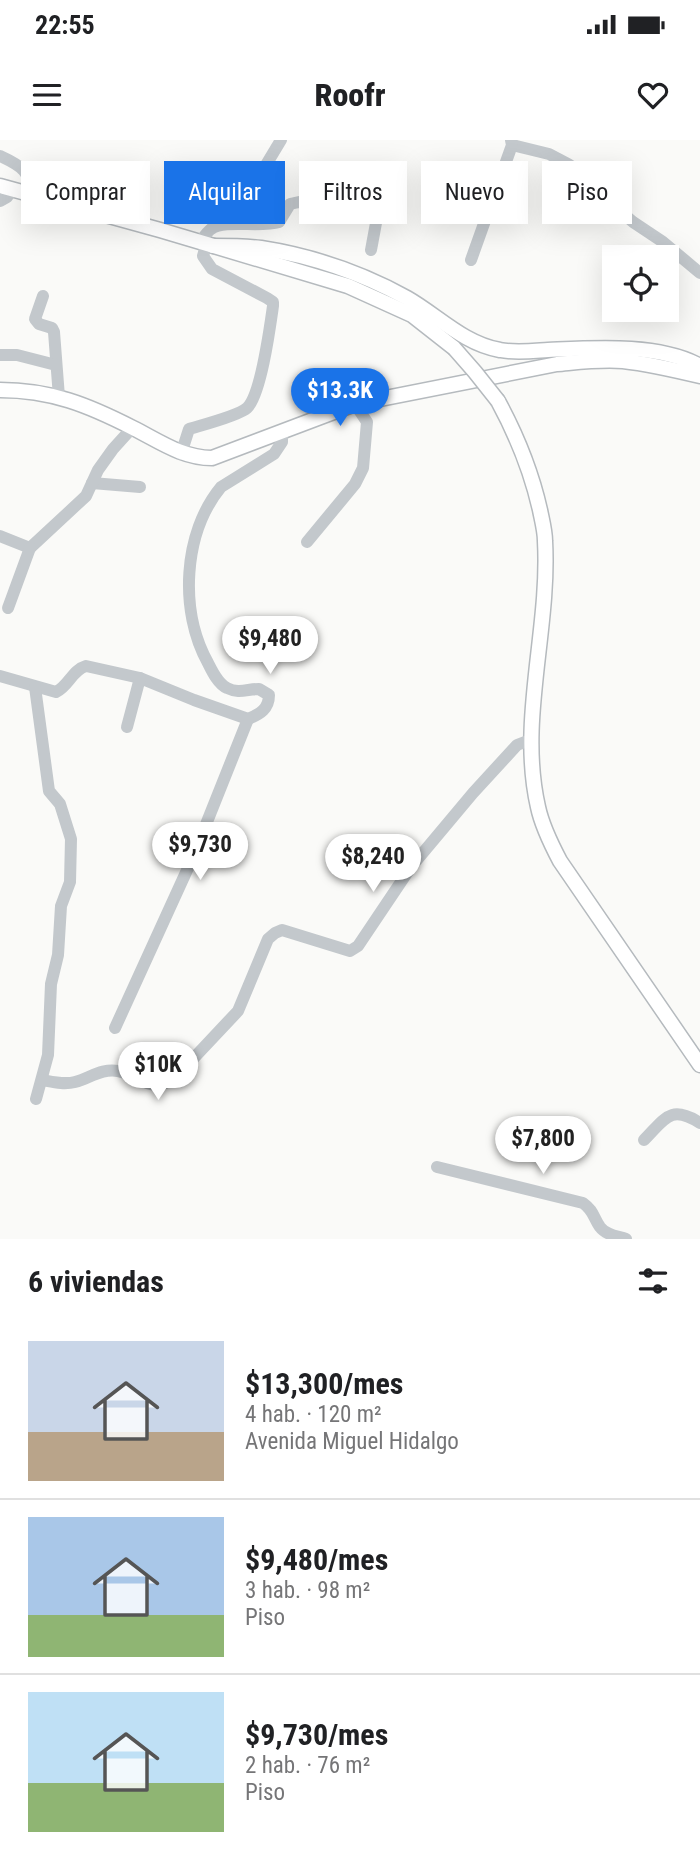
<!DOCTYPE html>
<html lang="es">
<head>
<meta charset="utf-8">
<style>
  :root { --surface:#fff; --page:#f6f6f6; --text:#202124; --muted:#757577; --line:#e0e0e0; --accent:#1a73e8 }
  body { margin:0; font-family:"Roboto Condensed",sans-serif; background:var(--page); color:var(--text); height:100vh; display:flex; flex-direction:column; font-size:26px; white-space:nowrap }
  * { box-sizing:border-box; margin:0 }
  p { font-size:23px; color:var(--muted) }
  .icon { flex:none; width:38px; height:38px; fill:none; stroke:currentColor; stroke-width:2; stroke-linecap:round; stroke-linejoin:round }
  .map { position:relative; height:1099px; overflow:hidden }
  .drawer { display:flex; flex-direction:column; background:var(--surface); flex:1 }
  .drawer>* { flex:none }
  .top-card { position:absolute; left:21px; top:21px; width:658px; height:63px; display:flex; gap:14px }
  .tools { position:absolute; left:602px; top:105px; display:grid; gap:14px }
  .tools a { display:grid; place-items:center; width:77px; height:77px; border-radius:0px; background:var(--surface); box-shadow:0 7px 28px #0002; font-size:35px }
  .price { position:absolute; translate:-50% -60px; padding:0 16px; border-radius:24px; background:#fff; color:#222; font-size:23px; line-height:46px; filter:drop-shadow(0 2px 4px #0008) }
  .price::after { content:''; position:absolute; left:50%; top:42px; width:21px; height:16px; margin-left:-10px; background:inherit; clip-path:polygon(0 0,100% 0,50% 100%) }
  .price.current { background:var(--accent); color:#fff }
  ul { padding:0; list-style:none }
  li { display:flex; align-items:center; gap:21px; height:175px; padding:0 28px }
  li+li { border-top:2px solid var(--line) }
  li span { display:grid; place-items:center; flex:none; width:196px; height:140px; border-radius:0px; color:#555 }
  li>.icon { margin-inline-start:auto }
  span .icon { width:84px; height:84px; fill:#fffc; stroke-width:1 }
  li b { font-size:30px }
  h2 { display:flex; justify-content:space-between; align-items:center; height:84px; padding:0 28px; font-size:30px }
  .tag { padding:0 24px; border-radius:0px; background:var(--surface); box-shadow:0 7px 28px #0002; font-size:24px; line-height:63px }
  .tag.current { background:var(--accent); color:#fff }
  .status { display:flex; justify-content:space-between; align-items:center; height:49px; padding:0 35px; background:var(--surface); direction:ltr }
  .status svg { height:19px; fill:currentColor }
  header { display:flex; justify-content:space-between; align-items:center; height:91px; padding:0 28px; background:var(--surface); font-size:32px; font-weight:800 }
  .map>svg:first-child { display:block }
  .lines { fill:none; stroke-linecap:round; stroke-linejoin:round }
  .major-casing { stroke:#b5babe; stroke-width:17 }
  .minor { stroke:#c3c8cc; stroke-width:12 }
  .major { stroke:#fff; stroke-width:14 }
  .major-bridge-casing { stroke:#b5babe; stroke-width:17; stroke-linecap:butt }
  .major-bridge { stroke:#fff; stroke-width:14 }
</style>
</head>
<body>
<div class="status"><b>22:55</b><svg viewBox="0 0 49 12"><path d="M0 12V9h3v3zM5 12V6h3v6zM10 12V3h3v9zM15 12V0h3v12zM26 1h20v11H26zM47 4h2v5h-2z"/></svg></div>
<header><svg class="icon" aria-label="menu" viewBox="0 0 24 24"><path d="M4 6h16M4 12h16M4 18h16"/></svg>Roofr<svg class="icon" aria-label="heart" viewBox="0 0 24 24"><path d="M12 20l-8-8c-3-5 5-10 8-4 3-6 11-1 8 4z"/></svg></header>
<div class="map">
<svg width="700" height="1099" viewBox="0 0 700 1099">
  <rect width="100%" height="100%" fill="#fafaf8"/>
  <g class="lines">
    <defs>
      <g id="major">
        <polyline points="0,46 160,90 348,146 412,175 454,208"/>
        <path d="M213 106C229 106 245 106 261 108 312 116 362 133 407 158 437 175 464 204 500 210 515 213 532 211 548 210 593 208 659 203 700 226"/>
        <path d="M0 250C51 250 88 265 133 288 159 301 182 318 212 318L355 264 557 224C579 222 601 219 623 221 649 224 675 230 700 236"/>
        <path d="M498 261C517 296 531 330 540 370 542 380 545 391 545 401 550 490 518 580 538 667 542 686 551 704 560 721L700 925"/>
      </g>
    </defs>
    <use href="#major" class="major-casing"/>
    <g class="minor">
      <polyline points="512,5 549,14 568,24 583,34 612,64 633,82 663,102 700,133"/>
      <path d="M0 16C24 27 28 31 35 56"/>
      <polyline points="0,61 7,57 12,50"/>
      <polyline points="238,84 243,63 281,0"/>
      <path d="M200 102C203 98 207 92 211 89 225 79 260 88 279 82L290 64 299 62 322 69 375 77 376 83 371 110"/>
      <polyline points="471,120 512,5 511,0"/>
      <polyline points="43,156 35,179 39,184 52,188 54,192 59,257"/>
      <polyline points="0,215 17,215 56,225"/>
      <path d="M181 314 189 289C202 285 238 276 247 268 261 255 270 187 273 166V162L267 158 212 129 203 116 205 109 213 106"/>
      <polyline points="92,343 140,347"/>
      <polyline points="0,396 30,408 86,356 98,330 113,309 132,288"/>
      <polyline points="307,402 355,344 363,328 367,282 355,264"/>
      <polyline points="8,468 30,408"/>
      <path d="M0 536 56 552C69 546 72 530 86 526L140 538 194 560 248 579C260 574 269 569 269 555L259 549C247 549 239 554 227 548 218 544 212 531 208 523 179 471 183 393 221 347L274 314 282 302V291"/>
      <polyline points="35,547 49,651 60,664 71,699 70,742 61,766 58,815 51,844 48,915 36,959"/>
      <polyline points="127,587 140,538"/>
      <polyline points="115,888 193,717 248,579"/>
      <path d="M42 940C53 942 64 945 75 942 90 938 102 928 118 931 142 936 149 955 175 938L238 871 268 799 275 793 282 790 350 811 358 806 411 727 473 653 517 605 530 600"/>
      <path d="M644 1000C665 979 670 964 700 983"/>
      <path d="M437 1027 583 1063C594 1071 593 1077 600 1087 606 1095 617 1096 626 1099"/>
    </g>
    <use href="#major" class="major"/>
    <defs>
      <polyline id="major-bridge" points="454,208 475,232 498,261"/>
    </defs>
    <use href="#major-bridge" class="major-bridge-casing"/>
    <use href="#major-bridge" class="major-bridge"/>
  </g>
</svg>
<div class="tools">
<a><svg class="icon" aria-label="locate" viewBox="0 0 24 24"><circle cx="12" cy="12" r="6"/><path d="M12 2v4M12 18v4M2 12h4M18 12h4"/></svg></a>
</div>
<b class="price current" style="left:340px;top:288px">$13.3K</b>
<b class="price" style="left:270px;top:536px">$9,480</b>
<b class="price" style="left:200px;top:742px">$9,730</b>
<b class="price" style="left:373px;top:754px">$8,240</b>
<b class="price" style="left:158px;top:962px">$10K</b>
<b class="price" style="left:543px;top:1036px">$7,800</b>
<div class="top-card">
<a class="tag">Comprar</a>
<a class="tag current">Alquilar</a>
<a class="tag">Filtros</a>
<a class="tag">Nuevo</a>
<a class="tag">Piso</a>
</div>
</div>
<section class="drawer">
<h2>6 viviendas<svg class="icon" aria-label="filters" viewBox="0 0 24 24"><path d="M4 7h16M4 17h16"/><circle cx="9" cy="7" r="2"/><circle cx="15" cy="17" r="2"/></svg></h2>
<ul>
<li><span style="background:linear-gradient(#c9d6e8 65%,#b9a48a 0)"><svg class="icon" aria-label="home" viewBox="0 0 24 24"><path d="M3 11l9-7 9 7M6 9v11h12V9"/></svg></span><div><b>$13,300/mes</b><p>4 hab. · 120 m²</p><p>Avenida Miguel Hidalgo</p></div></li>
<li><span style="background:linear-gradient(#a9c7e8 70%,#8fb573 0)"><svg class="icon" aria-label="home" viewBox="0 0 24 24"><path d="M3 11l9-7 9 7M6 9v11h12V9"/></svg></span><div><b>$9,480/mes</b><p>3 hab. · 98 m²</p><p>Piso</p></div></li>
<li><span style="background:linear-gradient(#bfe0f5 65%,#8fb573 0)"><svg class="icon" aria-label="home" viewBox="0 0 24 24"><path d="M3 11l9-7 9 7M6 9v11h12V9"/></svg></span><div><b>$9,730/mes</b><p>2 hab. · 76 m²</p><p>Piso</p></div></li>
</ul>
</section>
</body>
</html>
